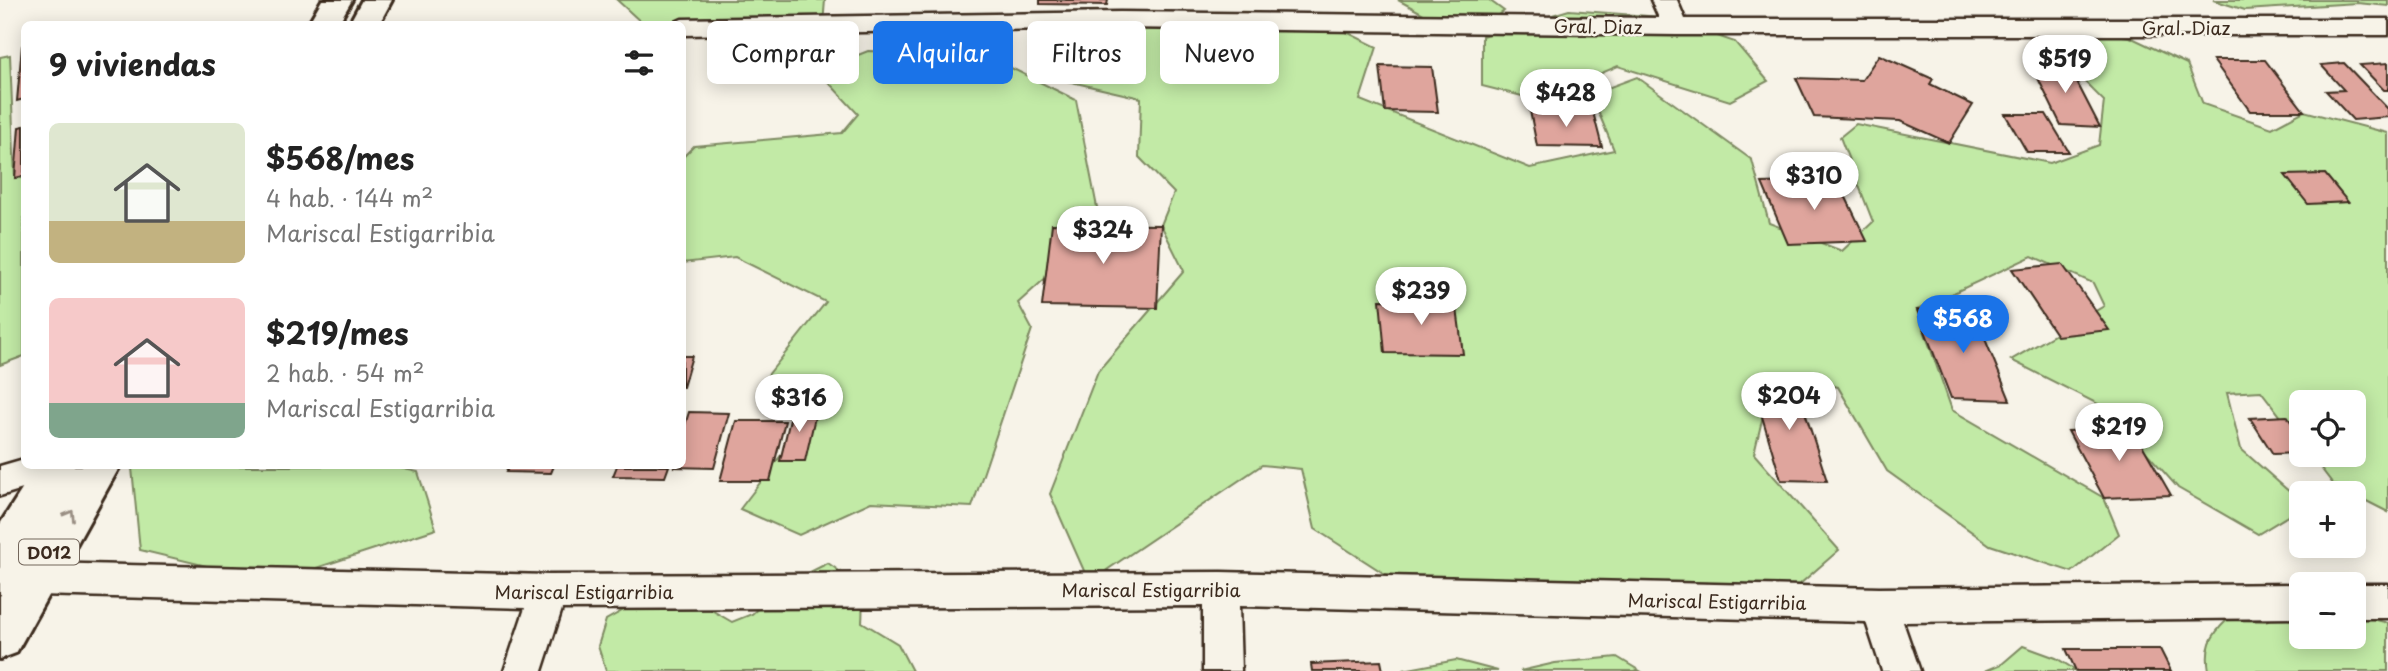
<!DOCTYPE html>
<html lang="es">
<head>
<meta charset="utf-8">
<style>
  :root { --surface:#fff; --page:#f2f2f2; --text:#222; --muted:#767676; --accent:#1a73e8 }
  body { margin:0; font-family:"Playpen Sans",sans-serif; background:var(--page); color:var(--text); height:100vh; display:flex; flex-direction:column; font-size:26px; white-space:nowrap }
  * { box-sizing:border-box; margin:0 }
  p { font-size:23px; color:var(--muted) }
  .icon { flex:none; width:38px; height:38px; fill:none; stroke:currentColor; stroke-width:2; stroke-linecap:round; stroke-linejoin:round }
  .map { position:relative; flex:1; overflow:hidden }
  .panel { position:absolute; left:21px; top:21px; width:665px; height:448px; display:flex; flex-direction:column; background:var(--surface); border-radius:10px; box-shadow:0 4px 18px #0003 }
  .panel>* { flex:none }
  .banner { position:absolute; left:707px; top:21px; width:665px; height:63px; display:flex; gap:14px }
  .controls { position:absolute; left:2289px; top:390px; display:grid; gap:14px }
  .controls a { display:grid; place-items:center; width:77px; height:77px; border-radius:10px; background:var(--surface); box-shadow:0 4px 18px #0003; font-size:35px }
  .price { position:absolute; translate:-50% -60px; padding:0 16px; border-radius:24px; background:#fff; color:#222; font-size:23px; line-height:46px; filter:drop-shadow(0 2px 4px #0008) }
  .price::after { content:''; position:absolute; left:50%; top:42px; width:21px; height:16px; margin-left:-10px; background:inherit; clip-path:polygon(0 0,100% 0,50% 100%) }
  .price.current { background:var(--accent); color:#fff }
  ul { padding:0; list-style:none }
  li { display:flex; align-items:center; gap:21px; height:175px; padding:0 28px }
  li span { display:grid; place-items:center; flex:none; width:196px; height:140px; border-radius:10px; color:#555 }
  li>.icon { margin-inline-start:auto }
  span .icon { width:84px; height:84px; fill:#fffc; stroke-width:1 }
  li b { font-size:30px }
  h2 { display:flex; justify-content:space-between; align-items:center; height:84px; padding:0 28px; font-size:30px }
  .pill { padding:0 24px; border-radius:10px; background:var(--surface); box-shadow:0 4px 18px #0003; font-size:24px; line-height:63px }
  .pill.current { background:var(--accent); color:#fff }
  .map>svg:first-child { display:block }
  .green { fill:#c2eaa6; stroke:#7e8a62; stroke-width:2 }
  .building { fill:#dfa59d; stroke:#3b2a1e; stroke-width:2 }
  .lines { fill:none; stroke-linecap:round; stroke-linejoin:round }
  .street-casing { stroke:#3b2a1e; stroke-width:5 }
  .primary-casing { stroke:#3b2a1e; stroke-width:6 }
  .street { fill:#f7f3e8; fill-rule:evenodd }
  .primary { fill:#f7f3e8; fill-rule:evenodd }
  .oneway { stroke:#998e83 }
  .labels { text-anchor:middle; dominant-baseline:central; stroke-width:5; stroke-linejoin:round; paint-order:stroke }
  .shield { fill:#f7f3e8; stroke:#73665b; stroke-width:2 }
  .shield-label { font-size:16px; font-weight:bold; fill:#3b2a1e }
  .street-label { font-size:18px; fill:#3b2a1e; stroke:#f7f3e8 }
</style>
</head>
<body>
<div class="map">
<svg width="2388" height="671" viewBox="0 0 2388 671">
  <rect width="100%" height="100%" fill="#f7f3e8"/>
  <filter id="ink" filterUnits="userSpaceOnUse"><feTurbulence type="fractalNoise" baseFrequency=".0143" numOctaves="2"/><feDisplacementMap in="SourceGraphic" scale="14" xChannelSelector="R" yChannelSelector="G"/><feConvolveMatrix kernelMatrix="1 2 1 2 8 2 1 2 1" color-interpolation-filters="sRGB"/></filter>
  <g filter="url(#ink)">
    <g class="green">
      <polygon points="617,0 825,0 823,25 795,34 748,19 643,24"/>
      <polygon points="1398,0 1489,0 1504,11 1486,25 1429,17"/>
      <polygon points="2213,0 2388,0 2388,6 2357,3 2245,10"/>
      <polygon points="1569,10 1661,17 1735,42 1768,81 1730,101 1618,66 1538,100 1482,86 1482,36"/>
      <polygon points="1063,21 1218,33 1326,22 1377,47 1360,100 1530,168 1614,150 1591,94 1637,77 1752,160 1769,223 1842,251 1873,222 1840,137 1856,124 2050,163 2099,145 2104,101 2068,65 2070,29 2130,37 2187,64 2203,104 2272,128 2304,111 2388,133 2388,512 2333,484 2311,455 2354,455 2354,402 2301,402 2301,443 2261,391 2227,393 2241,449 2301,502 2301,508 2258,534 2178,488 2108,409 2011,360 2104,306 2093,283 2032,256 1917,310 1952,410 2104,498 2119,534 2072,572 1990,545 1887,471 1838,387 1773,373 1754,454 1839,550 1792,591 1678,614 1385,574 1315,529 1301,469 1262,465 1089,582 1050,494 1098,371 1184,271 1161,225 1174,193 1139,157 1141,98 1063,80 1035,50"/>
      <polygon points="868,51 983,54 1076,100 1101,228 1018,303 1032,329 972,507 871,502 799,535 740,509 817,408 768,375 826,302 735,257 683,263 682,158 694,146 842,133 858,114 818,71"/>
      <polygon points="10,55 15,178 24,178 24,356 0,365 0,57"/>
      <polygon points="135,466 391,466 418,472 436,529 273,582 140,550 132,468"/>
      <path d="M828 563C856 583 865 586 862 622L898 644 912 671H606L598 646 606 620 640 601 706 607 732 622 752 614 788 583Z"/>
      <path d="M2301 610V637H2354V614L2388 623V671H2209C2205 648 2210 636 2227 620L2265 621Z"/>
      <polygon points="2023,646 2056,658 2077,671 1985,671 2002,664"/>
      <polygon points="1617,657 1640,671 1520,671 1555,663"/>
      <polygon points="1456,660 1498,671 1403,671 1403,670"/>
    </g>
    <g class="building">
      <polygon points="1040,0 1108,0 1107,5 1040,4"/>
      <polygon points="22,46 24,46 24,99 17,101"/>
      <polygon points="1879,55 1933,79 1930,84 1973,105 1949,143 1900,121 1814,117 1796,78 1862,80"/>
      <polygon points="2213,60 2265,60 2304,111 2250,111"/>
      <polygon points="2344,63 2388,109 2388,117 2353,120 2326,91 2344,90 2321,65"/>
      <polygon points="2388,63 2388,90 2384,90 2360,65"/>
      <polygon points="2031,64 2068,65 2100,127 2061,125"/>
      <polygon points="1380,66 1432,67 1438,112 1385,111"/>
      <polygon points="1530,111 1593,112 1602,147 1537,146"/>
      <polygon points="2005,114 2046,114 2069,152 2027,152"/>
      <polygon points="24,126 24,176 15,178 19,127"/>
      <polygon points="2325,174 2348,202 2308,204 2285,175"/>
      <polygon points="1838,181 1867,241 1788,244 1762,183"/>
      <polygon points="1052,224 1161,225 1157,308 1042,306"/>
      <polygon points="2062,264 2109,330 2057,336 2012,269"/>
      <polygon points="1380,300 1456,301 1463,354 1385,353"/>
      <polygon points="1917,310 1974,312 2010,400 1951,398"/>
      <polygon points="682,356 692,356 683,387 682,387"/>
      <polygon points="1752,383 1796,384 1827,481 1781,480"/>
      <polygon points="793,407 817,408 805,461 780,461"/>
      <polygon points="689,412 729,413 714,468 673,467 682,466 682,435"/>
      <polygon points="2287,416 2301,437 2301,453 2273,454 2250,418"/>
      <polygon points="736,421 785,421 770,481 720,481"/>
      <polygon points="2133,429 2171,495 2104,498 2068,431"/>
      <polygon points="509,466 554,466 551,473 506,472"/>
      <polygon points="617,466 669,466 665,477 613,476"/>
      <polygon points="2066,649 2160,649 2171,671 2076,671"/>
      <polygon points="1381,661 1383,671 1312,671 1311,664"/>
    </g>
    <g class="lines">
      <defs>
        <g id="street">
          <polygon points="1651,0 1677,0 1685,19 2388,19 2388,35 1676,35 1120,28 682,35 682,24 671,24 682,19 1120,12 1659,18"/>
          <polygon points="24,459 24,466 70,466 65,476 0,496 0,466"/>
          <polygon points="0,562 549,575 1221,572 1879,588 2301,584 2301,618 1903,622 1920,671 1882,671 1866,622 1239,606 1241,671 1203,671 1203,606 562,609 542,671 504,671 525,608 0,594"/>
          <polygon points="2353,584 2388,584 2388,618 2354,618"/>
        </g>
        <g id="primary">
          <polygon points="322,0 352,0 338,24 308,24"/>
          <polygon points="362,0 392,0 379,24 349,24"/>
          <polygon points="37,466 120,466 16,653 0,659 0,596 11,578 0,582 0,524"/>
        </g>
      </defs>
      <use href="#street" class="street-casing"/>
      <use href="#primary" class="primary-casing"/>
      <use href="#street" class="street"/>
      <use href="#primary" class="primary"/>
    </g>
    <defs><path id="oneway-chevron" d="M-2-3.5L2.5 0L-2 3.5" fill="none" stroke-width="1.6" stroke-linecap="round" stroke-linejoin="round" transform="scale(1.75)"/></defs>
    <use class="oneway" href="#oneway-chevron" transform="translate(70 515) rotate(-60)"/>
  </g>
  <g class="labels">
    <rect class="shield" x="19" y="539.5" width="60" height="25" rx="5"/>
    <g class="shield-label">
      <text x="49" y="552">D012</text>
    </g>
    <g class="street-label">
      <text transform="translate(1598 26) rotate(1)">Gral. Diaz</text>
      <text x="2186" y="27">Gral. Diaz</text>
      <text x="1151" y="589">Mariscal Estigarribia</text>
      <text x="584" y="591">Mariscal Estigarribia</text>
      <text transform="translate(1717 601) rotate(1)">Mariscal Estigarribia</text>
    </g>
  </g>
</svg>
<div class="controls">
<a><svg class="icon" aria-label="locate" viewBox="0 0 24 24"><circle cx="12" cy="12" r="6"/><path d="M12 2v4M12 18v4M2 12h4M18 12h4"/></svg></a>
<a>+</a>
<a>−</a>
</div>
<b class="price" style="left:2065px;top:95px">$519</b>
<b class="price" style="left:1566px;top:129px">$428</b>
<b class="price" style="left:1814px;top:212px">$310</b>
<b class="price" style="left:1103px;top:266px">$324</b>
<b class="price" style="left:1421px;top:327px">$239</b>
<b class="price current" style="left:1963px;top:355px">$568</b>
<b class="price" style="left:1789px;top:432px">$204</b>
<b class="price" style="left:799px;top:434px">$316</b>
<b class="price" style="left:2119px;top:463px">$219</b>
<div class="banner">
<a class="pill">Comprar</a>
<a class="pill current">Alquilar</a>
<a class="pill">Filtros</a>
<a class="pill">Nuevo</a>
</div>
<section class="panel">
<h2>9 viviendas<svg class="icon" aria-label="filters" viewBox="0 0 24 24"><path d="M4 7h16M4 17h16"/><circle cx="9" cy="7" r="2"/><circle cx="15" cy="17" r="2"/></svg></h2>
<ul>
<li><span style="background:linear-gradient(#dfe7d0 70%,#c2b280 0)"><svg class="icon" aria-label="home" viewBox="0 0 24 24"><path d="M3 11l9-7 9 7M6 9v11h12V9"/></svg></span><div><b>$568/mes</b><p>4 hab. · 144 m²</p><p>Mariscal Estigarribia</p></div></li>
<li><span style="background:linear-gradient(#f6c9c9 75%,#7fa58c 0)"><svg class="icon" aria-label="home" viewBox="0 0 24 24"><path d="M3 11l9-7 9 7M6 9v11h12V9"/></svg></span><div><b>$219/mes</b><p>2 hab. · 54 m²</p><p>Mariscal Estigarribia</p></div></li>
</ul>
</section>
</div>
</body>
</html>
